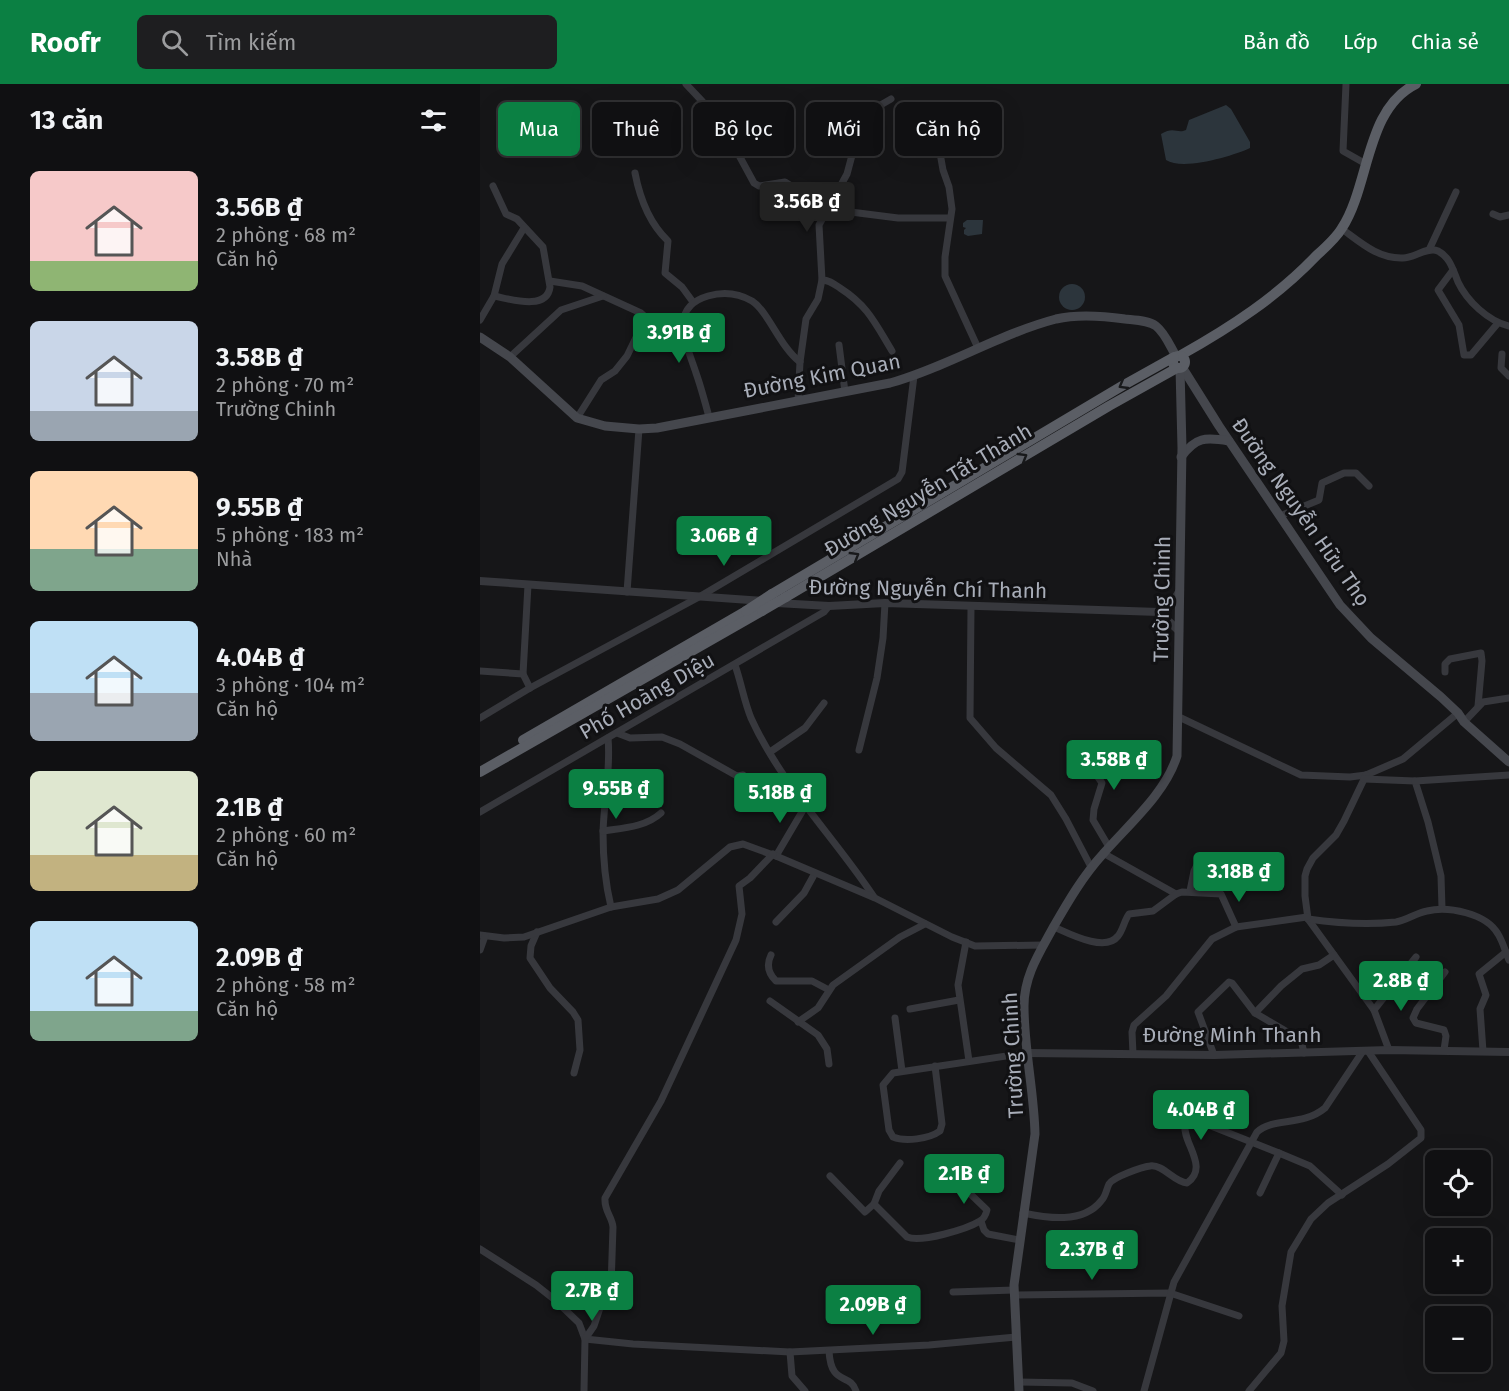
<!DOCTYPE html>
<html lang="vi">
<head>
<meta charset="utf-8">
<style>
  :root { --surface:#101012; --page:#1e1e20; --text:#f1f3f6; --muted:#9c9d9f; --line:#303032; --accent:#0b8043 }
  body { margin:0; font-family:"Fira Sans",sans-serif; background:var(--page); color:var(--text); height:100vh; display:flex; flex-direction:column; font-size:22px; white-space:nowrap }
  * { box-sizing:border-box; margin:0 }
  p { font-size:20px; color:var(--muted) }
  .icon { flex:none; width:33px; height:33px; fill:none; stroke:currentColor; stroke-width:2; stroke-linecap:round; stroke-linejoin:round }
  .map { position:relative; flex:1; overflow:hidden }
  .panel { display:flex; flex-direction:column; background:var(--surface); width:480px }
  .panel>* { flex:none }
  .banner { position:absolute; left:18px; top:18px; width:570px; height:54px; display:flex; gap:12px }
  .controls { position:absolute; left:945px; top:1066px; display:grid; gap:12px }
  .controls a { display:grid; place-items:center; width:66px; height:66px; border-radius:9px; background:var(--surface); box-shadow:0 6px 24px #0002,0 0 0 2px var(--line); font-size:30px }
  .price { position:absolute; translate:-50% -51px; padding:0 14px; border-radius:6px; background:var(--accent); color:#fff; font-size:20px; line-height:39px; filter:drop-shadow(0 2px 3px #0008) }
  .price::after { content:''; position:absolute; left:50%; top:36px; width:18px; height:14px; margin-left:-9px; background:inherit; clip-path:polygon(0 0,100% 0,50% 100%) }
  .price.current { background:#222; color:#fff }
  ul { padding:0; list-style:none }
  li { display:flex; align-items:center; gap:18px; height:150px; padding:0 30px }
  li span { display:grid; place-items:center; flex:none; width:168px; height:120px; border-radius:9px; color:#555 }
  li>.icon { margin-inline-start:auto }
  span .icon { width:72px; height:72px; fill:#fffc; stroke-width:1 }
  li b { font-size:26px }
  h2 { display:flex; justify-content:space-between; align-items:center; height:72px; padding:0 30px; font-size:26px }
  .tag { padding:0 21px; border-radius:9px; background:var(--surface); box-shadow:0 6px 24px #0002,0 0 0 2px var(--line); font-size:21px; line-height:54px }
  .tag.current { background:var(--accent); color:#fff }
  header { display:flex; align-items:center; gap:36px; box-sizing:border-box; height:84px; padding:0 30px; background:var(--accent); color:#fff }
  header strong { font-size:28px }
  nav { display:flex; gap:33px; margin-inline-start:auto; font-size:21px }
  .search { width:420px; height:54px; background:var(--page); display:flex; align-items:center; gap:15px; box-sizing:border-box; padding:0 21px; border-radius:9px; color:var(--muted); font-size:22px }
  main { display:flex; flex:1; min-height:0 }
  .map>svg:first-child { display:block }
  .water { fill:#2c353c }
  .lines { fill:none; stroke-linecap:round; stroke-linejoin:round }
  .minor { stroke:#37383d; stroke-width:7 }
  .tertiary { stroke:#37383d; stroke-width:8 }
  .secondary { stroke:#45474d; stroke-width:9 }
  .trunk { stroke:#5b5e65; stroke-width:10 }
  .trunk-bridge { stroke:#5b5e65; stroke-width:10 }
  .oneway { stroke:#18191b }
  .labels { text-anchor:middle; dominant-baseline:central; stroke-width:6; stroke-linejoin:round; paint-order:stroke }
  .street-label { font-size:21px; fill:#a8adb8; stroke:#111113 }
</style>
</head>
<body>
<header>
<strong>Roofr</strong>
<div class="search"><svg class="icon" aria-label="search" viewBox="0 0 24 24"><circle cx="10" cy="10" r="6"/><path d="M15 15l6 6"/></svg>Tìm kiếm</div>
<nav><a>Bản đồ</a><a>Lớp</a><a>Chia sẻ</a></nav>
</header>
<main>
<section class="panel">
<h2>13 căn<svg class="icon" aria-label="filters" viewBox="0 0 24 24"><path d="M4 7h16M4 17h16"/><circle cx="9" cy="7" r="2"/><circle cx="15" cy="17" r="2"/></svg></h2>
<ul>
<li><span style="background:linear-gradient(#f6c9c9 75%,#8fb573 0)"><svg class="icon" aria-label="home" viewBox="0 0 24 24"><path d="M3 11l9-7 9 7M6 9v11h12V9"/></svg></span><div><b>3.56B ₫</b><p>2 phòng · 68 m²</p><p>Căn hộ</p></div></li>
<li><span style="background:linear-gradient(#c9d6e8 75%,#9aa5b1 0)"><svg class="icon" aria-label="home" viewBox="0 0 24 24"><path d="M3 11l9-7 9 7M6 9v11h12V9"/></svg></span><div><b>3.58B ₫</b><p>2 phòng · 70 m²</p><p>Trường Chinh</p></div></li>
<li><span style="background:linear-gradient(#ffd9b3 65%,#7fa58c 0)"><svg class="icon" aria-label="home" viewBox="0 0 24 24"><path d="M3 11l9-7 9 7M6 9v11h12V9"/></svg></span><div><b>9.55B ₫</b><p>5 phòng · 183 m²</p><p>Nhà</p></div></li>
<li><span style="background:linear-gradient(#bfe0f5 60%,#9aa5b1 0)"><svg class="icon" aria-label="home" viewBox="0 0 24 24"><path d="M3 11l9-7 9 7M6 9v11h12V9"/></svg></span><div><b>4.04B ₫</b><p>3 phòng · 104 m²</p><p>Căn hộ</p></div></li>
<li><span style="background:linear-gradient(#dfe7d0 70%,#c2b280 0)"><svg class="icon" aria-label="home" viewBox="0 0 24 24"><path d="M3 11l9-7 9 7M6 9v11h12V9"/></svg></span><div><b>2.1B ₫</b><p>2 phòng · 60 m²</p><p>Căn hộ</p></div></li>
<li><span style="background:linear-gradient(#bfe0f5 75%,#7fa58c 0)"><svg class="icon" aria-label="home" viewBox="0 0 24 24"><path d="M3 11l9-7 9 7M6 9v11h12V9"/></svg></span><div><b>2.09B ₫</b><p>2 phòng · 58 m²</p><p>Căn hộ</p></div></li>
</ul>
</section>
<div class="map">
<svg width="1029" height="1307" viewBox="0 0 1029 1307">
  <rect width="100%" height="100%" fill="#161618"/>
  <g class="water">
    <path d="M746 21 751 25 770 58V64C753 72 703 87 686 76L681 50C694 42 697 50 706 46L709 36Z"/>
    <polygon points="487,136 503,136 502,150 488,152 484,150 484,146 486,144 483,143 483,139"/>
    <circle cx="592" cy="213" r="13"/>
  </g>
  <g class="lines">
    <g class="minor">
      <polyline points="206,0 222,17 248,51 274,99 279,102 305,98 347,125 418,134 470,134"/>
      <polyline points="866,0 863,67 886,80"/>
      <polyline points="460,69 463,86 469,103 472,125 465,173 465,192 498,264"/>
      <path d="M155 89C160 115 169 139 188 157L185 189 202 203 213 218"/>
      <path d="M13 102 26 130 37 135 63 163 70 203C67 227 30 215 14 212"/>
      <polyline points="1013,130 1020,133 1029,131"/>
      <path d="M862 145C880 158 898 175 923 174 934 174 948 162 958 167 970 173 973 186 978 198 987 217 1008 237 1029 242"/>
      <polyline points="949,166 976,108"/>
      <polyline points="973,186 958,206 979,241 984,271 991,271 1018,239"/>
      <path d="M342 196C349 196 354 200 360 204 388 222 395 239 412 267"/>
      <polyline points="70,197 102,202 161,229 171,238 183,240 203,235"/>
      <polyline points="0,236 14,212 22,180 44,144"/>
      <polyline points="359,261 365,308"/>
      <polyline points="1022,270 1021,284 1029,292"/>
      <polyline points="30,273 81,226 123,212"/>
      <polyline points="318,317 320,278 326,235 338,215 342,196 339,141 367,90 382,34 385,30 411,15"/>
      <path d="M229 333C225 318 221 303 216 289 207 261 187 224 228 212 242 208 258 209 272 217 288 227 300 263 320 278"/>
      <polyline points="97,334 121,296 135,287 147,272 166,233"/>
      <polyline points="800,432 839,416 842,399 864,389 876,389 889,402"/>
      <polyline points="48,501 43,590 50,604"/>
      <polyline points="147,508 159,345"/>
      <polyline points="491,523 490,634 516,664 571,711 586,735 611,783"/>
      <path d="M255 581C261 598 264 617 271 634 301 700 354 753 394 813"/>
      <polyline points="0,587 43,590"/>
      <polyline points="965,588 965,580 970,575 1001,569 1002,577 998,622"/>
      <polyline points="699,633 821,691 870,693 886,691 923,675 978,629"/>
      <polyline points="0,634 50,604 219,513 418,395 422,388 434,292"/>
      <polyline points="984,638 1003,618 1029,614"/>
      <polyline points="137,649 150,654 182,653 200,660 257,692 263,691"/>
      <path d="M128 654C131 685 124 716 123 748 123 773 125 798 131 823"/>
      <polyline points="379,666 397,594 403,554 405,519"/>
      <polyline points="600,667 622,699 614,725 613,736 629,763"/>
      <polyline points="290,668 325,644 344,619"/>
      <polyline points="886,691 864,737 856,751 833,774 827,785 825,792 825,812 828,835 894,926 909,966"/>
      <polyline points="884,695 935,697 948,738 961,792 962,824"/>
      <polyline points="935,697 1029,691"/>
      <polyline points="0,728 344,528 349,522"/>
      <path d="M123 747C143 744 166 743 181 729"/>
      <polyline points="623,769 696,810"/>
      <polyline points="296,772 326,721"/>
      <polyline points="710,807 714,787 720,775"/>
      <path d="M828 835C856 839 888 841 916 838 927 836 936 829 947 827 968 822 1006 829 1018 850 1023 858 1025 867 1029 876"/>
      <polyline points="296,838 324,809 335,789"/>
      <path d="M574 843C588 849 625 869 638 852 643 846 644 837 649 830L673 827 696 810 702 808 741 810 756 843"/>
      <polyline points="57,848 51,862 50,874 70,904 93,928 98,936 100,966 94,989"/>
      <polyline points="0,851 24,854 44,853 131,823 178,815 198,806 250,763 263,760 296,772 395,814 472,853 495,862 563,861"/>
      <polyline points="486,858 478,901 489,977"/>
      <polyline points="0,866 5,852"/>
      <path d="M291 871C286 881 288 889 296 897H332L349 906"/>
      <polyline points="290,917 338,951 347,965 349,980"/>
      <polyline points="430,925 479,916"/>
      <polyline points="894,926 936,873"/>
      <polyline points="775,929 801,902 822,885 839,881 854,871"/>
      <polyline points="415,934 422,987"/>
      <polyline points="318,938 338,924 353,901 420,853 445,840"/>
      <polyline points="964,966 966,952 964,946 936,939 933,934 937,925 965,888"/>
      <polyline points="1003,967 1000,925 1006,911 999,890 1026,868"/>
      <polyline points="653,970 652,948 654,941 686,912 732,855 756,843 827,833"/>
      <polyline points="734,971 718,928 749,898 752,899 775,929 821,956 824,969"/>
      <path d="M455 982 462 1040 460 1047C449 1055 425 1058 413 1053L409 1046 403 1001 413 989 546 969"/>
      <polyline points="799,1069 830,1082 862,1111"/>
      <polyline points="350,1092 385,1128 394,1120 399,1107 420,1079"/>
      <path d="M394 1120 427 1153C441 1159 487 1145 500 1137 504 1135 506 1130 507 1126L480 1100 473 1098"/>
      <path d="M543 1129C567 1134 603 1140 621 1117 626 1112 626 1106 629 1100 633 1093 662 1083 670 1082 683 1080 694 1098 707 1099 730 1083 702 1059 705 1040L710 1036H716L799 1069 780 1109"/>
      <polyline points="501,1137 504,1146 508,1150 539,1156"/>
      <polyline points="0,1165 56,1201 75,1216 99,1239 105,1255 153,1260 310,1268 449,1261 536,1253"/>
      <polyline points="473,1208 534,1206"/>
      <polyline points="534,1211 690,1209 759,1232"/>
      <path d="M349 1267C351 1303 370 1288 376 1307"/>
      <polyline points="310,1268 312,1292 325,1307"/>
      <polyline points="539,1298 592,1299 613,1307"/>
      <path d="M104 1307 105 1255 114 1242 124 1212 131 1203 133 1143C132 1132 124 1127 125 1114L181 1017 256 856 262 830 259 802 270 794 293 770"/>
      <path d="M664 1307 694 1198 777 1048C793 1033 822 1043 845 1024L883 967"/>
      <polyline points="769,1307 801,1269 804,1257 802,1222 811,1168 831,1135 848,1119 908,1080 941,1054 941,1046 888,967"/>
    </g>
    <g class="tertiary">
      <polyline points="0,497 284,517"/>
      <polyline points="297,519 349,522 405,519 679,528 699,547"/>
      <polyline points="679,528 693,518 700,506"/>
      <polyline points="546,969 734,971 909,966 1029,968"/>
    </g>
    <g class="secondary">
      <path d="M0 253 30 273 97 334 125 342 159 345 177 344 410 299C467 283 519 250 576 235 597 230 624 232 645 235 654 236 668 236 676 242 685 249 690 262 696 272"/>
      <polyline points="702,283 739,342 860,521 891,554 961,613 978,629 984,638 1029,678"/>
      <path d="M701 373C716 353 725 353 749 357"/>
      <path d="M539 1307 534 1201 555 1050C554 1007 544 965 544 922 544 891 560 868 574 842 589 816 603 792 623 770 649 740 685 710 697 672L702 364 700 284"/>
    </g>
    <g class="trunk">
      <path d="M701 271C751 243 797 213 837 171 846 163 856 154 862 144 890 101 885 25 936 0"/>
      <circle cx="699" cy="278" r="6"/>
      <polyline points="292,510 642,302 694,273"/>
      <polyline points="306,513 629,322 697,284"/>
      <polyline points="43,656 266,527"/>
      <polyline points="0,688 282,527"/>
    </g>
    <g class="trunk-bridge">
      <polyline points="266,527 292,510"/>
      <polyline points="282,527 306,513"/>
    </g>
  </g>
  <defs><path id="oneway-chevron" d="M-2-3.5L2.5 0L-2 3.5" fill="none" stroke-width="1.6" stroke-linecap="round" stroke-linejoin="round" transform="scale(1.5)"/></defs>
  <g class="oneway">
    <use href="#oneway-chevron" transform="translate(643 301) rotate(150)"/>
    <use href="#oneway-chevron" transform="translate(543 373) rotate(-31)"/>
    <use href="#oneway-chevron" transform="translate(375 472) rotate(-31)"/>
  </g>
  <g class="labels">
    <g class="street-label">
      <text transform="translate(342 292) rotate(-11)">Đường Kim Quan</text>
      <text transform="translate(448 406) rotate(-31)">Đường Nguyễn Tất Thành</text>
      <text transform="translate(821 428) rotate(55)">Đường Nguyễn Hữu Thọ</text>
      <text transform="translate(448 505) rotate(1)">Đường Nguyễn Chí Thanh</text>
      <text transform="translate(682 515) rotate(-89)">Trường Chinh</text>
      <text transform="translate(167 612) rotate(-30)">Phố Hoàng Diệu</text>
      <text x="752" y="951">Đường Minh Thanh</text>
      <text transform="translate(533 971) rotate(-93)">Trường Chinh</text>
    </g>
  </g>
</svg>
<div class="controls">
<a><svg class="icon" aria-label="locate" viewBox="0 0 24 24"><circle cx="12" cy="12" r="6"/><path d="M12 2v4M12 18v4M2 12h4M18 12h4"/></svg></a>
<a>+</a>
<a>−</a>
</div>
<b class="price current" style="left:327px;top:149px">3.56B ₫</b>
<b class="price" style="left:199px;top:280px">3.91B ₫</b>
<b class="price" style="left:244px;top:483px">3.06B ₫</b>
<b class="price" style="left:634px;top:707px">3.58B ₫</b>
<b class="price" style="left:136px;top:736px">9.55B ₫</b>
<b class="price" style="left:300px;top:740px">5.18B ₫</b>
<b class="price" style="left:759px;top:819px">3.18B ₫</b>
<b class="price" style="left:921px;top:928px">2.8B ₫</b>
<b class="price" style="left:721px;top:1057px">4.04B ₫</b>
<b class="price" style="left:484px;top:1121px">2.1B ₫</b>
<b class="price" style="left:612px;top:1197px">2.37B ₫</b>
<b class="price" style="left:112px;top:1238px">2.7B ₫</b>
<b class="price" style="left:393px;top:1252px">2.09B ₫</b>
<div class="banner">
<a class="tag current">Mua</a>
<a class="tag">Thuê</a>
<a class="tag">Bộ lọc</a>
<a class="tag">Mới</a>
<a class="tag">Căn hộ</a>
</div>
</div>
</main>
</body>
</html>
